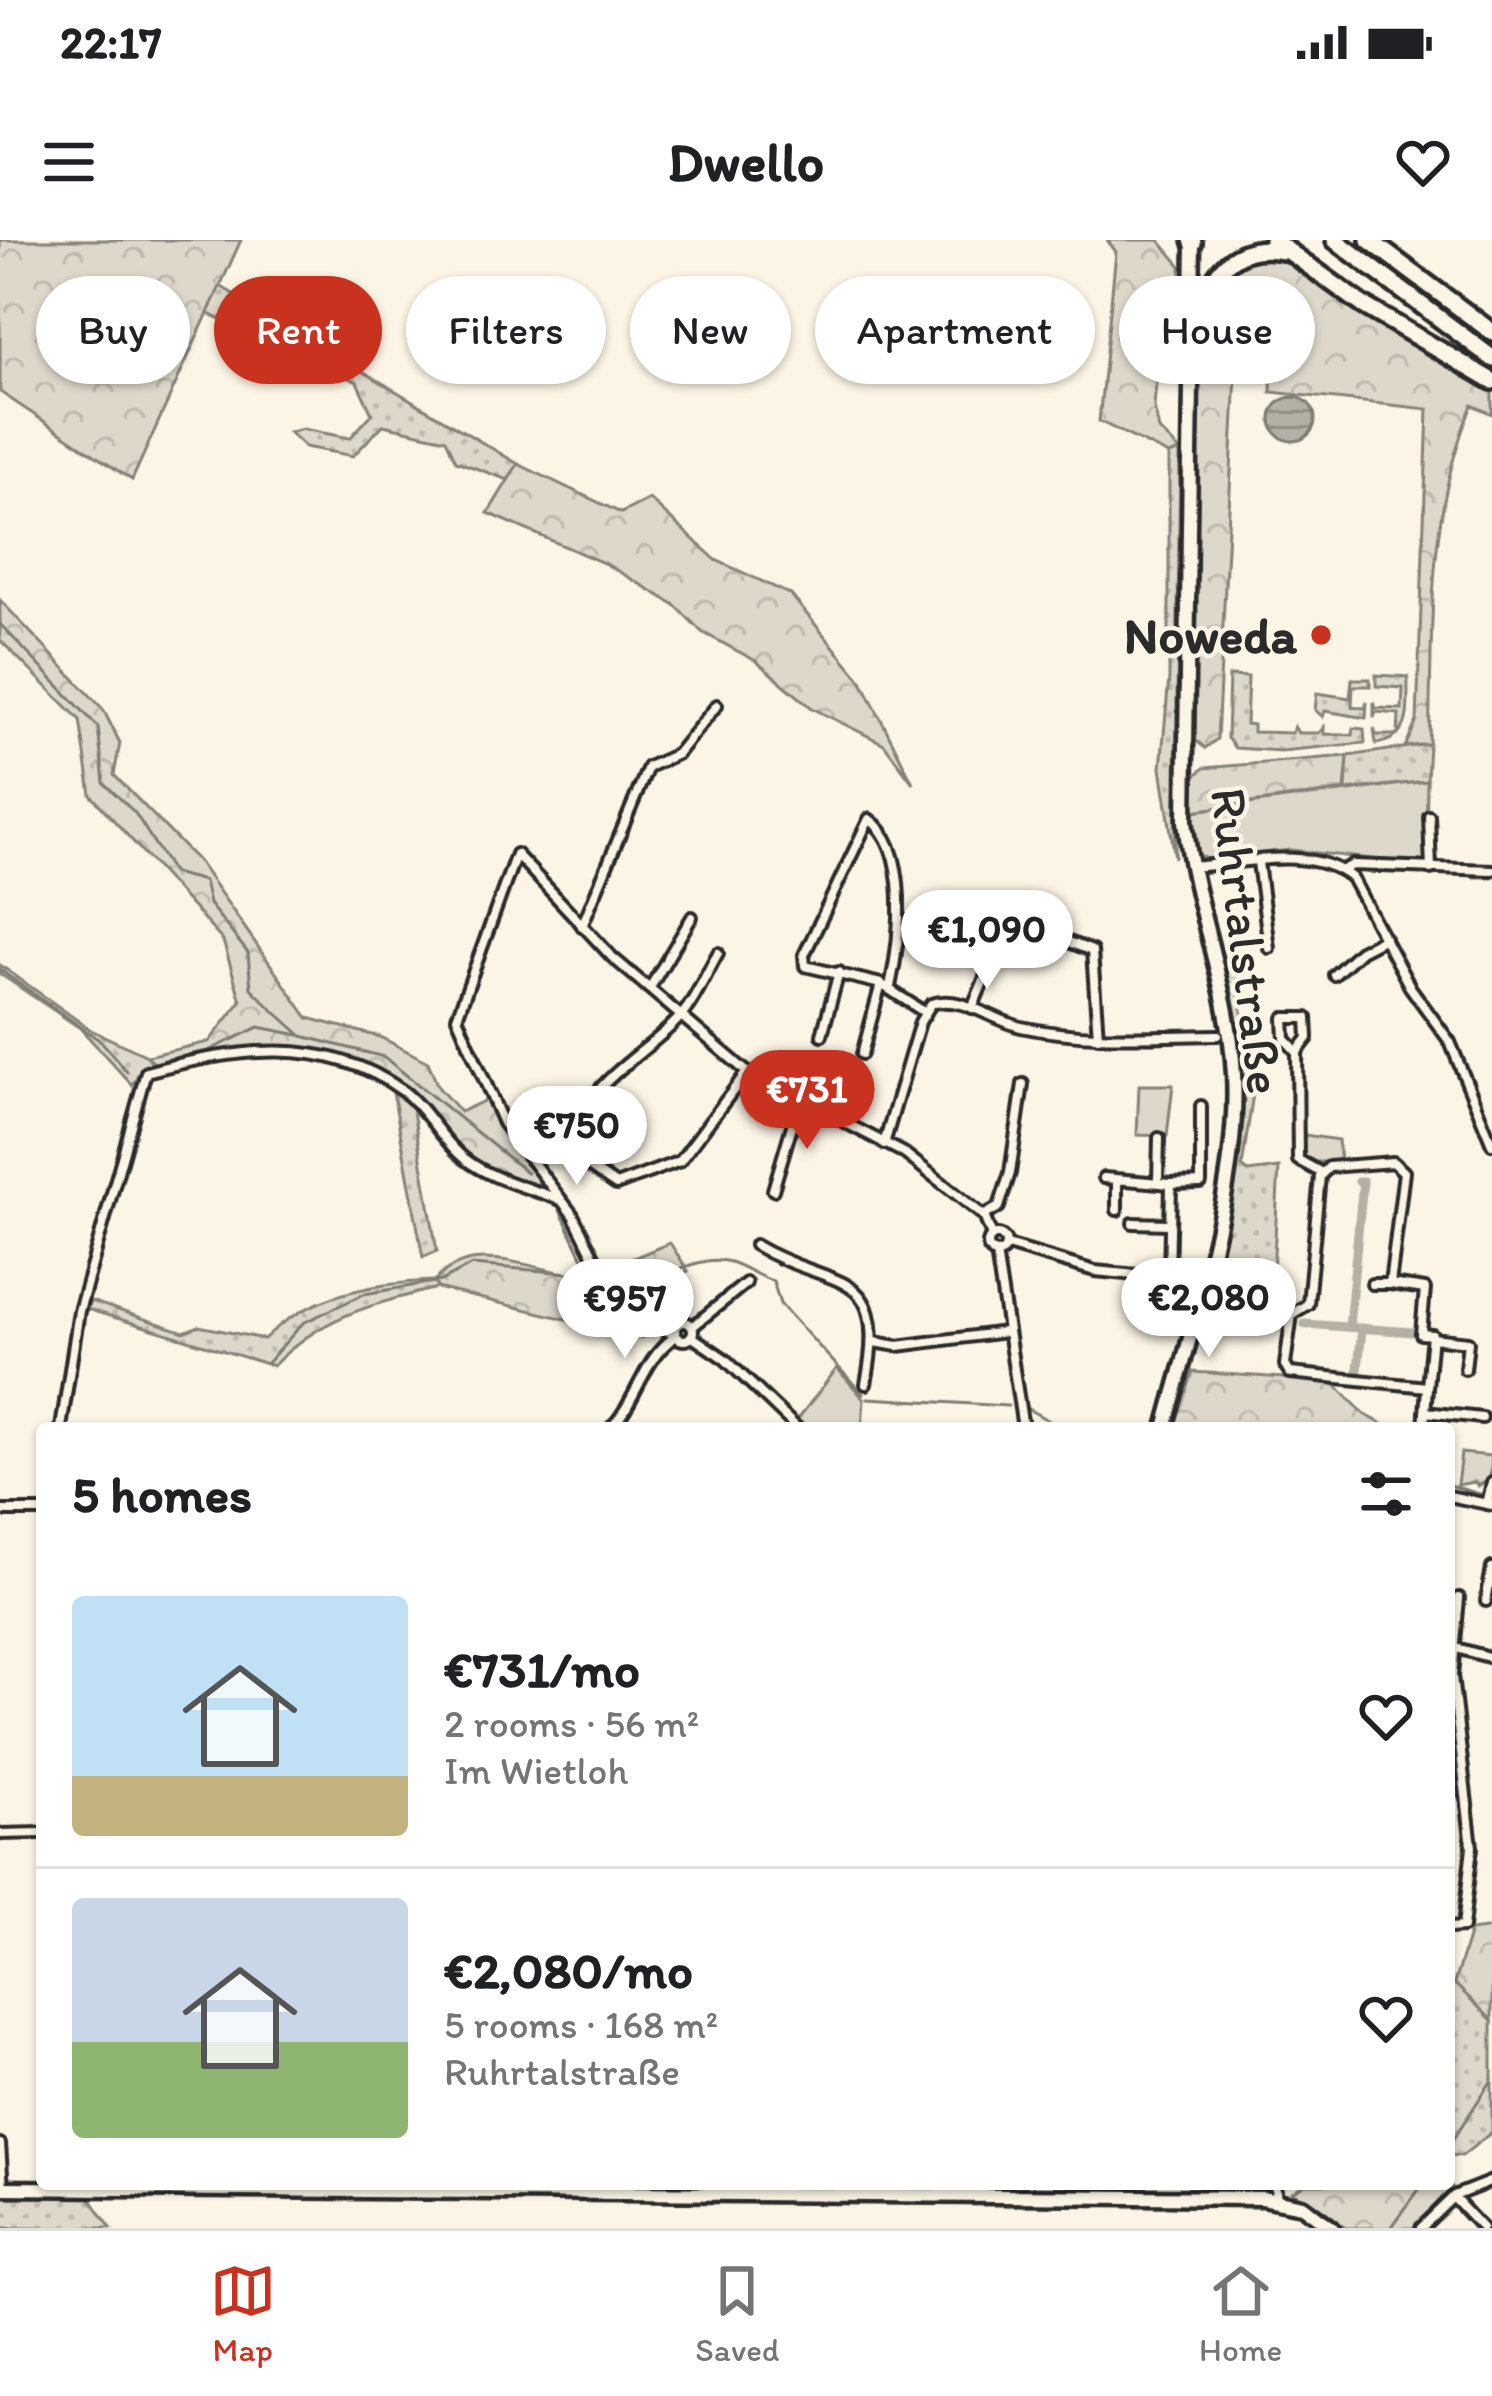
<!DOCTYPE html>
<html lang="en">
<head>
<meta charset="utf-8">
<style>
  :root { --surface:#fff; --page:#f2f2f2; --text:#202124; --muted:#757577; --line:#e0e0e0; --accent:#c8321e }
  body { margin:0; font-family:Itim,sans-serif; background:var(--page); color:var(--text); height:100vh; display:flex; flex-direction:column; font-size:45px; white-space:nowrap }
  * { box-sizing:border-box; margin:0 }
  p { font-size:39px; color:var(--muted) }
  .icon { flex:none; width:66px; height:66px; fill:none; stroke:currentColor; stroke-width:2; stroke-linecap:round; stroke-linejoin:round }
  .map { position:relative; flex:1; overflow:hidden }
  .details { position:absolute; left:36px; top:1182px; width:1419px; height:768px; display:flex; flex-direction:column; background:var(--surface); border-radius:12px; box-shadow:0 3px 9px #0004 }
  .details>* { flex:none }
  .hud { position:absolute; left:36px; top:36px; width:1422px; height:108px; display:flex; gap:24px }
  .price { position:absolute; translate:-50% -102px; padding:0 27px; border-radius:42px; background:#fff; color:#222; font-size:39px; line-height:78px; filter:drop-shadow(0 3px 6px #0008) }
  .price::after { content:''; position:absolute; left:50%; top:72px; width:36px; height:27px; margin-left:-18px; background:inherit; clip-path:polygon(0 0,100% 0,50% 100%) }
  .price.selected { background:var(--accent); color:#fff }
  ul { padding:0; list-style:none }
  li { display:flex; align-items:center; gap:36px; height:300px; padding:0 36px }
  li+li { border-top:3px solid var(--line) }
  li span { display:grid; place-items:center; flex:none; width:336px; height:240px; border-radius:12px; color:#555 }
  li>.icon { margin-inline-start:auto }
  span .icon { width:144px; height:144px; fill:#fffc; stroke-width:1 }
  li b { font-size:51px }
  h2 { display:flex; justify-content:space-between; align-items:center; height:144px; padding:0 36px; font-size:51px }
  .pill { padding:0 42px; border-radius:54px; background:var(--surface); box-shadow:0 3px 9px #0004; font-size:42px; line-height:108px }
  .pill.selected { background:var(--accent); color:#fff }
  .status { display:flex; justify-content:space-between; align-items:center; height:84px; padding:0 60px; background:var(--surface); direction:ltr }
  .status svg { height:33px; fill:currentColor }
  header { display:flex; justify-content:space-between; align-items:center; height:156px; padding:0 36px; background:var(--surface); font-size:54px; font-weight:700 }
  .tab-bar { display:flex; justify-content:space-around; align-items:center; height:168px; border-top:3px solid var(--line); background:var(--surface); font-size:33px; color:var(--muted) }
  .tab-bar a { display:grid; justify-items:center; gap:6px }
  .tab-bar .selected { color:var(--accent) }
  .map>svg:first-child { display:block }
  .grass { fill:url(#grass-dots); stroke:#84827a; stroke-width:3 }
  .forest { fill:url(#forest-crowns); stroke:#84827a; stroke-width:3 }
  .green { fill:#ded8ca; stroke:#84827a; stroke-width:3 }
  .water { fill:url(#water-rules); stroke:#7d7b74; stroke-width:3 }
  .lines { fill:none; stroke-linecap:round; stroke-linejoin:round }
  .stream { stroke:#7d7b74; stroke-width:3 }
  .canal { stroke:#b4b0a5; stroke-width:9 }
  .minor-casing { stroke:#2b2b2b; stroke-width:16 }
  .secondary-casing { stroke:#2b2b2b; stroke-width:21 }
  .primary-casing { stroke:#2b2b2b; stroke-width:21 }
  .motorway-casing { stroke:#2b2b2b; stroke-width:24 }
  .minor { stroke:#fcf5e5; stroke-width:8 }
  .secondary { stroke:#fcf5e5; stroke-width:12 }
  .primary { stroke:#fcf5e5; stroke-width:12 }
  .motorway { stroke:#fcf5e5; stroke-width:15 }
  .poi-dot { fill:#c8321e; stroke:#fcf5e5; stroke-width:4.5 }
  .labels { text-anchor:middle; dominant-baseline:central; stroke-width:9; stroke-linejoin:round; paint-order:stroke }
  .poi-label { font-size:51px; font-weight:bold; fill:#2b2b2b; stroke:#fcf5e5; text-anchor:end }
  .street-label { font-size:51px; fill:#2b2b2b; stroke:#fcf5e5 }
</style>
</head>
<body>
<div class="status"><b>22:17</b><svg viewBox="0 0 49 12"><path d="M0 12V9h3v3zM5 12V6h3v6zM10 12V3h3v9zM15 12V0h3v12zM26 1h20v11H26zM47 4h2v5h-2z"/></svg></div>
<header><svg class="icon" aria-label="menu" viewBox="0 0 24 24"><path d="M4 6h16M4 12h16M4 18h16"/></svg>Dwello<svg class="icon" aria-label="heart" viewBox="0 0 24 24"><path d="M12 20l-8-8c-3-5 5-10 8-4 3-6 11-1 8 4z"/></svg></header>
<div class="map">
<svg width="1492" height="1988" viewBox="0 0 1492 1988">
  <defs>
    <pattern id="grass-dots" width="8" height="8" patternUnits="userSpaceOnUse" patternTransform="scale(3)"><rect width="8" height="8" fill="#ded8ca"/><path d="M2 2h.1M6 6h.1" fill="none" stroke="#bfbaae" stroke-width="1.8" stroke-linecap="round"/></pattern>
    <pattern id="forest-crowns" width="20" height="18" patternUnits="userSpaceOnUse" patternTransform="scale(3)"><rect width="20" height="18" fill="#ded8ca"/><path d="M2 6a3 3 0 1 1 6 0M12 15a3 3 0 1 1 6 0" fill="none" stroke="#bfbaae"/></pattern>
    <pattern id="water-rules" width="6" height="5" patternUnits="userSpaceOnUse" patternTransform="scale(3)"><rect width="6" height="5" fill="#b4b0a5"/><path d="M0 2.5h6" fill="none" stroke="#938f87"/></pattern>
  </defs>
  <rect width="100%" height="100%" fill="#fcf5e5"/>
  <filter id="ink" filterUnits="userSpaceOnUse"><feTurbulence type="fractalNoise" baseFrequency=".00833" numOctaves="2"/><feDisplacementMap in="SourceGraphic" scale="24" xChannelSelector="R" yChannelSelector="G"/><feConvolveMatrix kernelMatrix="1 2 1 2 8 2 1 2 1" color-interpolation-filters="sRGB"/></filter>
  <g filter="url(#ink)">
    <g class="grass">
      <polygon points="220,46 518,224 508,240 456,221 446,199 383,185 353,216 305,207 289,192 303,189 350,198 372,174 357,142 207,73"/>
      <polygon points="1180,211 1175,618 1161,528 1169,438 1169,215"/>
      <path d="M1376 435 1408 437C1407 469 1414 498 1376 504L1374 488 1376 495H1398L1399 474 1376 472 1374 478V462L1376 468 1402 469 1403 448 1376 446Z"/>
      <polygon points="1229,436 1248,437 1246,484 1253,485 1253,492 1292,493 1294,486 1298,493 1319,493 1324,487 1324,494 1353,495 1354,488 1364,489 1365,503 1281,511 1235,508 1227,498"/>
      <polygon points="1352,439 1370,439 1370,446 1353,446 1352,467 1365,468 1367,462 1366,478 1325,471 1323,477 1315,470 1317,453 1350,458"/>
      <polygon points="1429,504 1427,541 1346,550 1348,516"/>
      <polygon points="1202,637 1225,729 1241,734 1237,739 1254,847 1242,927 1248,932 1279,928 1271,1067 1214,1052 1242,850"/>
      <polygon points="0,725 91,790 147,816 157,826 138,835 132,845 80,788 0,734"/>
      <polygon points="393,853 412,866 437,1011 423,1017"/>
      <path d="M435 1041 437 1048C373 1064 320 1076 273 1126L87 1069 91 1061 184 1092 199 1086 264 1099C310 1054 373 1043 435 1041Z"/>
      <polygon points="1454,1743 1492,1780 1492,1892 1462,1916 1449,1915 1449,1752"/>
      <polygon points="0,1955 89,1957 111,1988 0,1988"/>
    </g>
    <g class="forest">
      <polygon points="0,0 241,0 132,240 0,152"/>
      <polygon points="1107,0 1159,0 1181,26 1181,72 1162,72 1154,167 1159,190 1180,211 1169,215 1099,181 1116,12"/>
      <path d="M1243 19H1281L1492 148V174L1472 165C1426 276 1433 386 1429 504L1405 507 1417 481 1428 169 1271 152 1272 118 1237 116 1217 499 1205 508 1193 498 1200 103 1213 58Z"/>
      <polygon points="518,224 621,273 649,259 716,320 791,355 862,441 913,543 884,504 812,468 756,421 702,392 675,365 606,324 488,273"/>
      <polygon points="0,360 103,469 120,503 114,535 198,621 308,778 380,797 428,822 438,847 460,872 486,860 509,904 540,942 534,947 469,918 408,850 322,813 266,806 157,826 147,816 209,802 241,761 223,701 91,555 80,480 0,400"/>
      <polygon points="1348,516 1345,550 1193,571 1194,537 1204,528"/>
      <path d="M670 1003 688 1031 614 1066 640 1097 437 1048 435 1041C476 992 548 1041 590 1033 617 1028 645 1012 670 1003Z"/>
      <polygon points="1193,1132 1332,1141 1364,1174 1390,1188 1174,1188"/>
      <polygon points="1492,1688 1492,1780 1454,1743 1470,1691"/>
      <polygon points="1305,1944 1449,1944 1452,1947 1414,1988 1346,1988 1292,1952"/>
    </g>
    <g class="green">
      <polygon points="1427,541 1426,625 1291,610 1207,619 1199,615 1193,571"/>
      <polygon points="1139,845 1173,845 1167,896 1137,895"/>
      <polygon points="1305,895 1338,900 1340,922 1306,922 1301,909"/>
      <polygon points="837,1128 864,1159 862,1188 812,1188 797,1180"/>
      <polygon points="1461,1213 1492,1216 1490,1239 1478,1246 1475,1242 1457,1245"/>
    </g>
    <circle class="water" cx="1293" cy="179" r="22"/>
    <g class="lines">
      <g class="stream">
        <polyline points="0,384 98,487 104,543 135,573 173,633 204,641 209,664 248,713 251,748 273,770 302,796 384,817 527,933"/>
        <polyline points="1474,637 1492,637"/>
        <polyline points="0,730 102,802 127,832"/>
        <polyline points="164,820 208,811 259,787 299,795"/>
        <polyline points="559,968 591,1035 613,1058"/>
        <path d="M630 1052C658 1040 700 1013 730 1022 746 1027 758 1037 773 1041L780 1064 863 1154"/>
        <polyline points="267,1123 303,1083 364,1054 441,1041 472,1025 591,1035"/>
        <polyline points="868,1158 1008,1166"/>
        <polyline points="1026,1168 1062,1188"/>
        <polyline points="1449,1245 1483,1255"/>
        <polyline points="1449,1905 1492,1840"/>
        <polyline points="1391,1988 1423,1944"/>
      </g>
      <g class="canal">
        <polyline points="1305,1084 1412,1092"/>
        <polyline points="1349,1086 1363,941 1359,941"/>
        <polyline points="1358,1130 1362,1088"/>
      </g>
      <defs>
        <g id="minor">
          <polyline points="1429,576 1431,629"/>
          <polyline points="1258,622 1269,708"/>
          <path d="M1191 627C1240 624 1311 604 1352 638L1410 747 1450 802 1492 904"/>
          <polyline points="1343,630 1353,625 1492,630"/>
          <polyline points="974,663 1015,681"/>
          <polyline points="582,686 648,527 677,514 717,465"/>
          <path d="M718 713C707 732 698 754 685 771 652 814 561 852 577 918L616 945 680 921 747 832"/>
          <polyline points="1334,735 1360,711 1385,698"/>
          <polyline points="651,746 692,677"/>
          <path d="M890 747C900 702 911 608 869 579L804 715 805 726 881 744 924 772"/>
          <polyline points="972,768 1008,684 1015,681 1092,711 1098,797"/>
          <polyline points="822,795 839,732"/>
          <polyline points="1297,812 1285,799 1284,778 1307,778 1308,798 1297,812 1298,920 1322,933"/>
          <polyline points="862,814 881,744"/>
          <path d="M884 904 920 782 931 764C962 754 991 780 1021 787 1087 801 1151 796 1218 795"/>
          <polyline points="1104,938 1171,944"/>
          <polyline points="1158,941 1159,898"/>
          <polyline points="773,950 799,862"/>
          <polyline points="1117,970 1117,940"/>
          <polyline points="985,975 999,967 1010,933 1023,844"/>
          <polyline points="1133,983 1169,984"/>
          <circle cx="997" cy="1004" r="9"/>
          <path d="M755 1005C833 1052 890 1022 866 1144"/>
          <polyline points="1007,1005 1095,1031 1189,1040"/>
          <polyline points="996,1013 1023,1188"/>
          <polyline points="1169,1038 1171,944 1201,943 1201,866"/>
          <polyline points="1372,1044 1390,1044"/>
          <polyline points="1202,1057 1292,1074 1308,1064 1320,936 1329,927 1393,922 1404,932 1390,1044 1425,1049 1421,1094 1432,1095 1427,1147 1290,1133 1285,1125 1292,1074"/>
          <circle cx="684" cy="1091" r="9"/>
          <polyline points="692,1087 746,1043"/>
          <polyline points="691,1096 725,1119 797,1188"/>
          <polyline points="1432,1098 1468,1102 1465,1129"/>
          <polyline points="874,1102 898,1106 1005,1092"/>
          <polyline points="1425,1172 1482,1178"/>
          <path d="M61 1188 79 1071 146 832C233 809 325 794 403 851 427 869 441 900 465 919 490 939 529 948 558 959"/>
          <path d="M611 1188C639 1158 642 1119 676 1096L629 1070 610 1048 573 975 503 883 457 777 516 614 612 717 747 832 904 913 984 976 992 996"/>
          <polyline points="1424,1188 1427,1147"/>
          <polyline points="1449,1256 1492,1265"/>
          <polyline points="1487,1264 1492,1243"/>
          <polyline points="0,1271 42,1271"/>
          <polyline points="1486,1361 1492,1328"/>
          <polyline points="1449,1406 1492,1418"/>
          <polyline points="0,1594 42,1593"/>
          <polyline points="1449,1688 1463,1687 1472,1607 1452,1436 1459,1358"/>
          <polyline points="0,1904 3,1948"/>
          <polyline points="1275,1944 1277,1959"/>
          <polyline points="1453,1957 1482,1988"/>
          <polyline points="1421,1988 1454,1956 1492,1941"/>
        </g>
        <path id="secondary" d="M1165 1188C1193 1083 1240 944 1234 835 1230 749 1194 666 1185 581L1193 0"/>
        <polyline id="primary" points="0,1948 1262,1958 1302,1966 1332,1988"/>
        <g id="motorway">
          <polyline points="1192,0 1193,3"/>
          <polyline points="1273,0 1363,65 1492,141"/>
          <polyline points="1335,0 1492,118"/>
          <polyline points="1369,0 1492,92"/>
          <path d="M1192 86C1209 43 1226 0 1283 11"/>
        </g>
      </defs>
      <use href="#minor" class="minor-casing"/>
      <use href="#secondary" class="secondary-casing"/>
      <use href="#primary" class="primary-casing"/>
      <use href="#motorway" class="motorway-casing"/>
      <use href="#minor" class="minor"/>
      <use href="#secondary" class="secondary"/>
      <use href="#primary" class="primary"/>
      <use href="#motorway" class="motorway"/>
    </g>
  </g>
  <circle class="poi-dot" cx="1321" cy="395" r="12"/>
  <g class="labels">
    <g class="poi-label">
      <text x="1297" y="395">Noweda</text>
    </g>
    <g class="street-label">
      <text transform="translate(1247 701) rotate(83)">Ruhrtalstraße</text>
    </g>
  </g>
</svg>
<b class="price" style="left:987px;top:752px">€1,090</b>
<b class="price selected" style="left:807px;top:912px">€731</b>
<b class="price" style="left:577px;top:948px">€750</b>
<b class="price" style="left:1209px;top:1120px">€2,080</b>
<b class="price" style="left:625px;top:1121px">€957</b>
<div class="hud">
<a class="pill">Buy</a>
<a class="pill selected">Rent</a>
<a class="pill">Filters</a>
<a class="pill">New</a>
<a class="pill">Apartment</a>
<a class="pill">House</a>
</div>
<section class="details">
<h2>5 homes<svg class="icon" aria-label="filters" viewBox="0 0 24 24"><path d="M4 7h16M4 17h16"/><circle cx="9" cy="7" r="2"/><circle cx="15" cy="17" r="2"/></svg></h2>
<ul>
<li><span style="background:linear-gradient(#bfe0f5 75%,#c2b280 0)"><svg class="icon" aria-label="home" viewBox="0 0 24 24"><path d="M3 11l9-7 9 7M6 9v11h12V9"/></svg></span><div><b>€731/mo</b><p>2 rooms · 56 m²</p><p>Im Wietloh</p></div><svg class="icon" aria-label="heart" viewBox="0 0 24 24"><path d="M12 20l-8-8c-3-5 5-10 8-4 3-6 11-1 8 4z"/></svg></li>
<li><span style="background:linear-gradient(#c9d6e8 60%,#8fb573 0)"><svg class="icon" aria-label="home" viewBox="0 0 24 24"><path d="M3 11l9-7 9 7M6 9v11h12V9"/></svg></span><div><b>€2,080/mo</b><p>5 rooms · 168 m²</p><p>Ruhrtalstraße</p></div><svg class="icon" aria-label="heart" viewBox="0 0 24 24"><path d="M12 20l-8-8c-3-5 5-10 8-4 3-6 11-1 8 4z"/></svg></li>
</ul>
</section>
</div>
<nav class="tab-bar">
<a class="selected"><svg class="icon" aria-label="map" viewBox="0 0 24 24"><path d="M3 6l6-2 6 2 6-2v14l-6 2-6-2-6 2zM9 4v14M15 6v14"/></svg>Map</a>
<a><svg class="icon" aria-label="saved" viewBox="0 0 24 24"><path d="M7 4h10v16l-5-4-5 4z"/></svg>Saved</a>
<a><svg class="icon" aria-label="home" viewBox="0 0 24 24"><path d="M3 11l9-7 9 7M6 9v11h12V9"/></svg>Home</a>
</nav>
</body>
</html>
